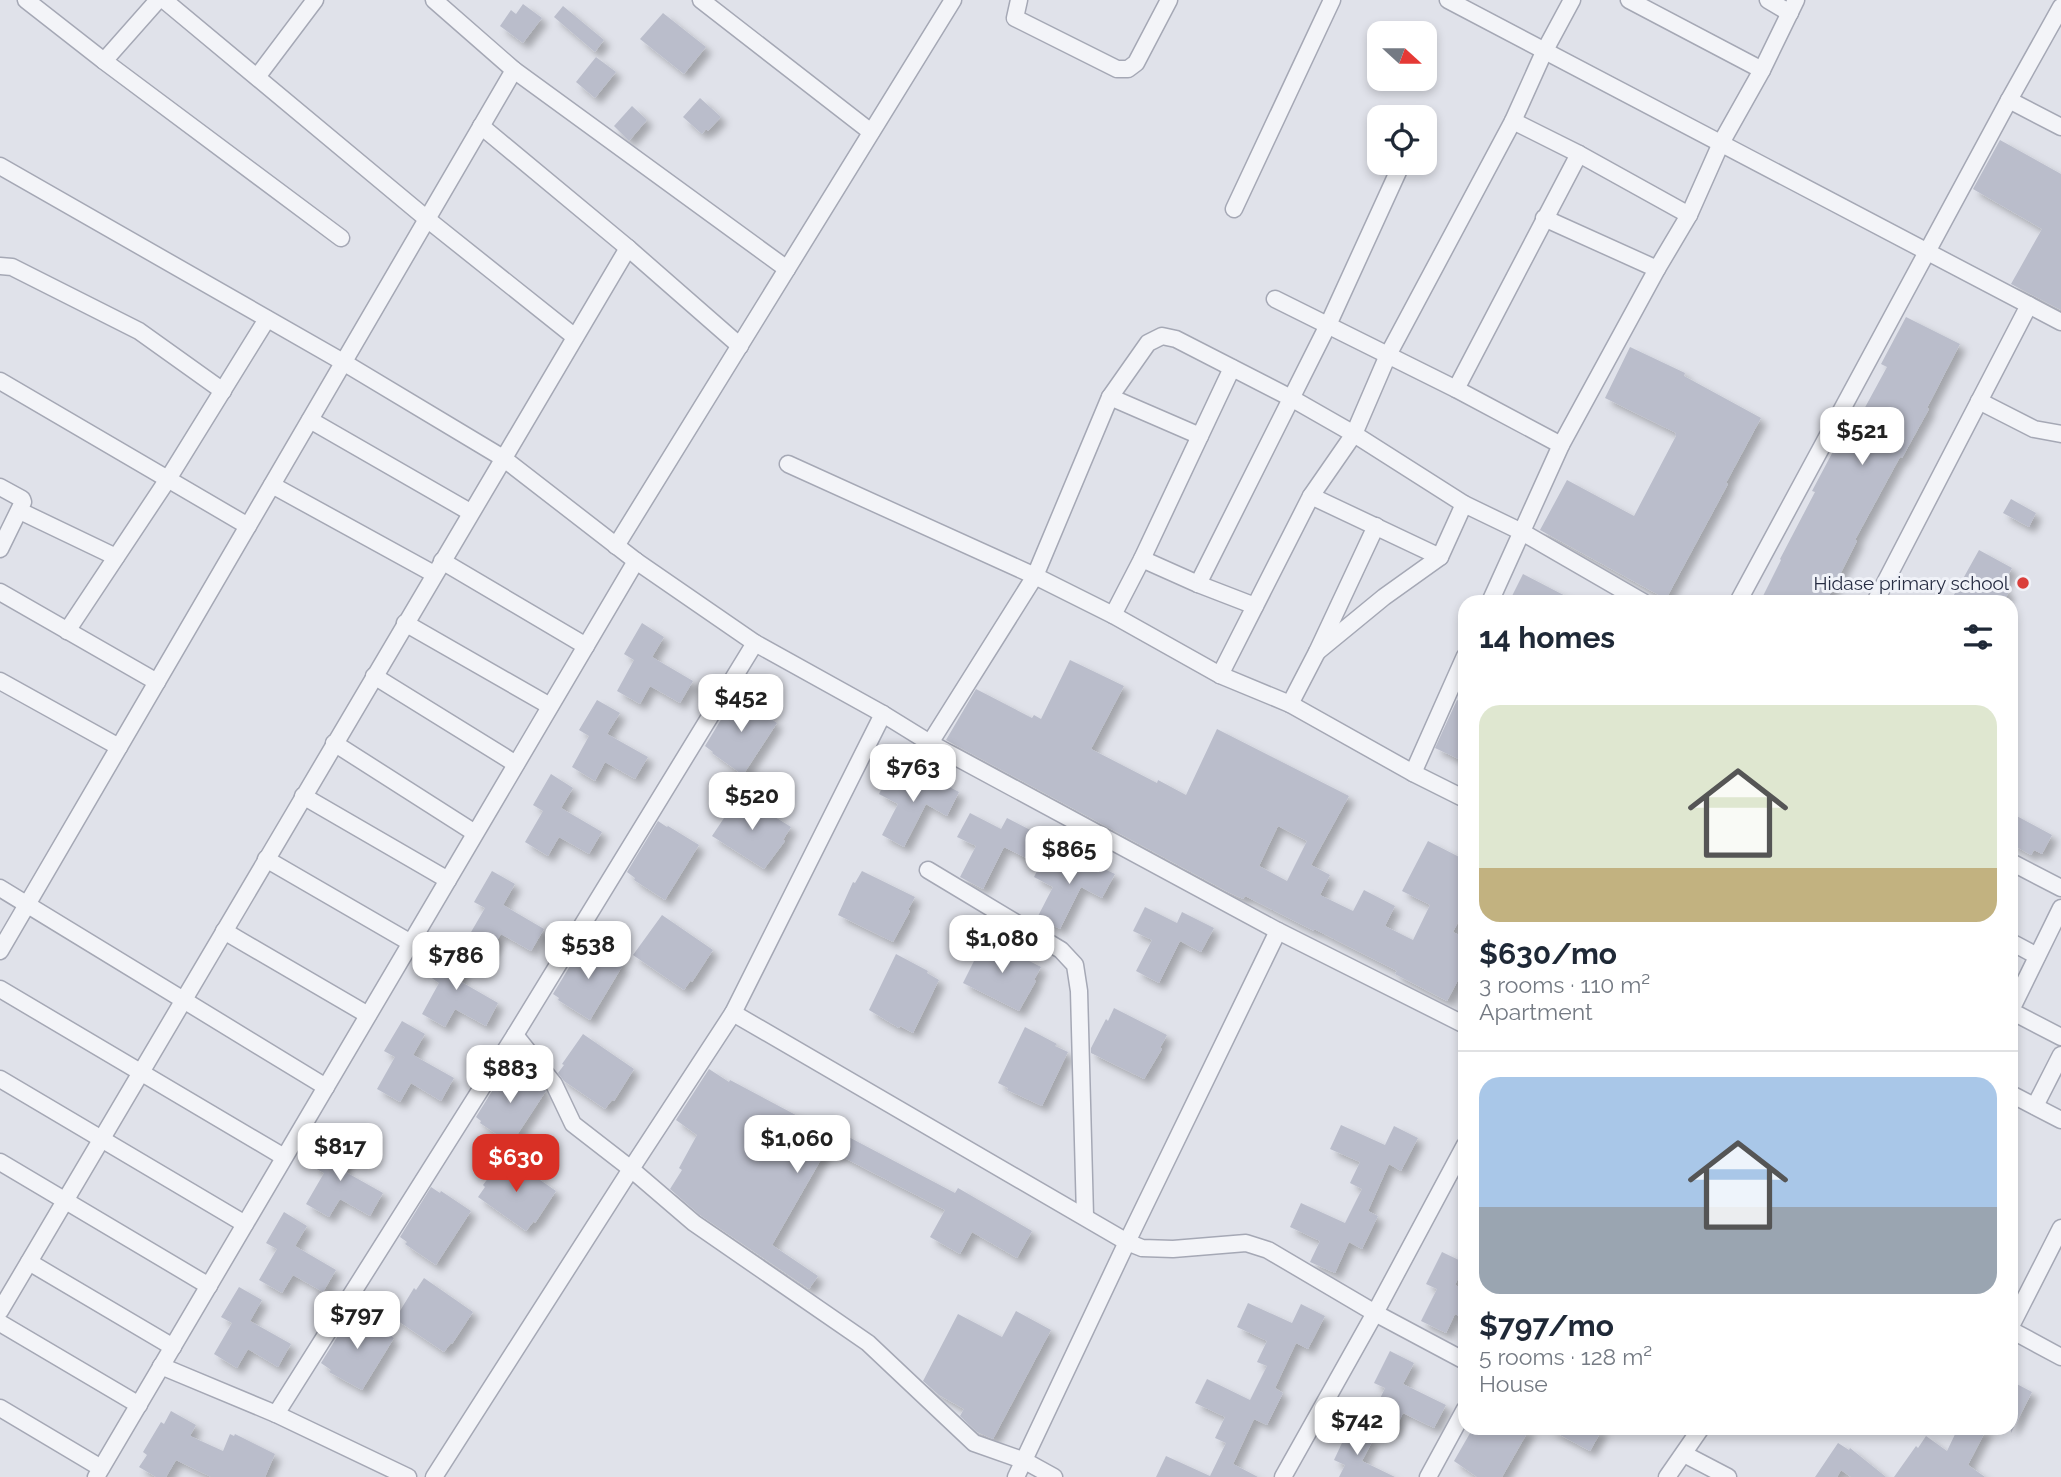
<!DOCTYPE html>
<html lang="en">
<head>
<meta charset="utf-8">
<style>
  :root { --surface:#fff; --page:#f6f6f7; --text:#1f2937; --muted:#747a83; --line:#e0e1e3; --accent:#d93025 }
  body { margin:0; font-family:Raleway,sans-serif; background:var(--page); color:var(--text); height:100vh; display:flex; flex-direction:column; font-size:26px; white-space:nowrap }
  * { box-sizing:border-box; margin:0 }
  p { font-size:23px; color:var(--muted) }
  .icon { flex:none; width:38px; height:38px; fill:none; stroke:currentColor; stroke-width:2; stroke-linecap:round; stroke-linejoin:round }
  .map { position:relative; flex:1; overflow:hidden }
  .side { position:absolute; left:1458px; top:595px; width:560px; height:840px; display:flex; flex-direction:column; background:var(--surface); border-radius:21px; box-shadow:0 4px 10px #0003 }
  .side>* { flex:none }
  .needle { width:46px; rotate:111deg }
  .buttons { position:absolute; left:1367px; top:21px; display:grid; gap:14px }
  .buttons a { display:grid; place-items:center; width:70px; height:70px; border-radius:14px; background:var(--surface); box-shadow:0 4px 10px #0003; font-size:35px }
  .price { position:absolute; translate:-50% -60px; padding:0 16px; border-radius:14px; background:#fff; color:#222; font-size:23px; line-height:46px; filter:drop-shadow(0 2px 4px #0008) }
  .price::after { content:''; position:absolute; left:50%; top:42px; width:21px; height:16px; margin-left:-10px; background:inherit; clip-path:polygon(0 0,100% 0,50% 100%) }
  .price.on { background:var(--accent); color:#fff }
  ul { padding:0; list-style:none }
  li { display:grid; align-content:center; gap:14px; height:371px; padding:0 21px }
  li+li { border-top:2px solid var(--line) }
  li span { display:grid; place-items:center; height:217px; border-radius:21px; color:#555 }
  li>.icon { margin-inline-start:auto }
  span .icon { width:126px; height:126px; fill:#fffc; stroke-width:1 }
  li b { font-size:30px }
  h2 { display:flex; justify-content:space-between; align-items:center; height:84px; padding:0 21px; font-size:30px }
  .map>svg:first-child { display:block }
  .building { fill:#babdcb; fill-rule:evenodd; filter:url(#shadow) }
  .lines { fill:none; stroke-linecap:round; stroke-linejoin:round }
  .street-casing { stroke:#a5a8b5; stroke-width:19 }
  .street { stroke:#f3f4f8; stroke-width:16 }
  .poi-dot { fill:#da3f3b; stroke:#f0f2f8; stroke-width:2.5 }
  .labels { text-anchor:middle; dominant-baseline:central; stroke-width:6; stroke-linejoin:round; paint-order:stroke }
  .poi-label { font-size:19px; fill:#272d43; stroke:#f0f2f8; text-anchor:end }
</style>
</head>
<body>
<div class="map">
<svg width="2061" height="1477" viewBox="0 0 2061 1477">
  <defs>
    <filter id="shadow"><feDropShadow dx="6" dy="6" stdDeviation="3.5" flood-color="#0004"/></filter>
  </defs>
  <rect width="100%" height="100%" fill="#e0e2ea"/>
  <g class="building">
    <polygon points="523,4 542,18 523,43 500,26 511,10 516,14"/>
    <polygon points="563,6 604,40 595,52 554,17"/>
    <polygon points="663,13 706,47 684,74 640,39"/>
    <polygon points="596,57 616,72 595,98 576,82"/>
    <polygon points="700,98 721,117 708,131 706,129 702,134 683,117"/>
    <polygon points="632,106 647,120 629,141 614,126"/>
    <polygon points="2000,140 2061,174 2061,310 2011,284 2042,229 1973,189"/>
    <polygon points="1906,317 1960,344 1927,408 1929,409 1902,458 1900,457 1855,540 1857,541 1826,602 1760,602 1781,560 1780,559 1815,492 1812,491 1838,442 1844,446 1887,367 1881,364"/>
    <polygon points="1630,347 1685,373 1684,376 1761,418 1726,483 1728,484 1666,599 1540,530 1567,480 1634,516 1676,436 1675,435 1676,433 1605,398"/>
    <polygon points="2011,499 2036,513 2029,527 2003,513"/>
    <polygon points="1979,550 2012,568 2002,587 2009,592 2003,602 1950,602"/>
    <polygon points="1523,574 1577,602 1509,602"/>
    <polygon points="642,623 664,637 652,657 693,681 680,703 650,686 640,704 617,691 634,660 624,654"/>
    <path d="M1070 660 1124 686 1091 749 1157 783 1158 780 1186 795 1217 729 1349 796 1311 865 1330 875 1320 895 1353 911 1364 890 1395 906 1385 926 1413 940 1430 905 1402 891 1428 841 1465 860V909L1453 932 1465 938V967L1447 1001 1395 974 1397 971 1314 929V931L1245 896 1243 899 1228 892 946 740 976 689 1032 718 1034 715 1041 719ZM1278 826 1307 841 1287 881 1259 866Z"/>
    <polygon points="736,695 767,713 765,715 777,723 743,775 712,753 713,752 705,746"/>
    <polygon points="597,700 620,713 607,734 648,757 635,779 605,762 595,781 572,767 589,736 579,730"/>
    <polygon points="1457,700 1465,704 1465,762 1435,748"/>
    <polygon points="891,770 922,787 928,776 959,792 947,816 926,804 904,847 882,835 898,804 879,794"/>
    <polygon points="551,774 573,788 561,808 602,832 589,854 559,837 548,856 525,842 543,811 533,805"/>
    <polygon points="741,796 791,827 783,840 785,841 764,869 712,836 732,806 734,807"/>
    <polygon points="970,813 1001,829 1007,818 1038,834 1026,858 1004,847 983,889 960,877 976,846 957,837"/>
    <polygon points="2011,813 2052,835 2042,854 2034,850 2031,855 2011,844"/>
    <polygon points="658,821 667,827 668,826 699,845 665,900 634,880 635,878 627,872"/>
    <polygon points="1046,853 1078,869 1083,859 1115,874 1102,898 1081,887 1060,929 1037,918 1053,887 1034,877"/>
    <polygon points="492,871 515,884 503,905 544,929 531,951 501,934 490,952 467,939 485,908 474,902"/>
    <polygon points="862,871 915,897 908,910 910,911 893,942 838,915 853,882 855,883"/>
    <polygon points="1145,907 1177,923 1182,912 1214,928 1201,952 1180,941 1159,983 1136,971 1152,940 1133,931"/>
    <polygon points="662,915 713,950 692,982 691,980 684,990 633,955"/>
    <polygon points="988,940 1041,967 1034,980 1036,981 1019,1011 963,983 979,951 981,952"/>
    <polygon points="584,943 591,947 592,945 623,965 590,1020 558,1000 559,998 553,994"/>
    <polygon points="447,946 470,959 458,980 498,1003 486,1026 455,1009 445,1027 422,1014 439,983 429,976"/>
    <polygon points="896,954 928,971 927,973 939,980 913,1033 900,1026 899,1028 869,1010"/>
    <polygon points="1114,1008 1167,1035 1160,1048 1162,1049 1144,1079 1091,1053 1091,1048 1106,1019 1108,1021"/>
    <polygon points="402,1021 425,1034 413,1055 454,1078 441,1101 411,1083 400,1102 377,1089 395,1057 384,1051"/>
    <polygon points="1025,1027 1057,1044 1055,1046 1068,1052 1042,1106 1007,1090 1008,1088 998,1083"/>
    <polygon points="583,1034 634,1069 614,1101 612,1100 605,1109 564,1081 558,1073 564,1065 562,1064"/>
    <polygon points="507,1067 515,1072 516,1070 546,1091 511,1144 480,1123 481,1121 476,1117"/>
    <polygon points="709,1069 729,1082 730,1080 839,1138 841,1133 955,1193 958,1188 1032,1231 1017,1258 972,1232 960,1254 930,1237 945,1210 827,1149 772,1245 818,1276 809,1289 700,1215 670,1189 682,1170 679,1168 697,1135 676,1120"/>
    <polygon points="1341,1125 1385,1145 1394,1126 1418,1138 1401,1171 1389,1164 1368,1211 1378,1216 1362,1249 1349,1242 1335,1273 1310,1262 1320,1241 1290,1227 1301,1203 1345,1223 1362,1189 1350,1183 1360,1162 1330,1149"/>
    <polygon points="331,1136 354,1149 342,1170 383,1193 370,1216 340,1199 329,1217 306,1204 324,1173 313,1167"/>
    <polygon points="505,1156 556,1191 535,1223 534,1221 526,1231 478,1197 485,1187 483,1185"/>
    <polygon points="431,1187 440,1193 441,1191 471,1211 436,1265 405,1244 407,1242 400,1237"/>
    <polygon points="284,1212 307,1226 295,1246 336,1270 323,1292 293,1275 282,1293 259,1280 277,1249 266,1243"/>
    <polygon points="1442,1252 1465,1263 1455,1285 1465,1290 1465,1319 1455,1314 1446,1333 1421,1321 1437,1289 1426,1284"/>
    <polygon points="424,1278 473,1312 452,1344 451,1343 444,1352 395,1319 414,1288 416,1290"/>
    <polygon points="239,1287 262,1300 250,1321 291,1344 278,1367 248,1349 237,1368 214,1354 232,1323 221,1317"/>
    <polygon points="1248,1303 1292,1323 1301,1304 1325,1316 1308,1349 1296,1343 1275,1388 1283,1393 1267,1425 1254,1419 1233,1464 1258,1477 1156,1477 1166,1456 1210,1476 1226,1443 1215,1438 1225,1417 1195,1403 1207,1379 1250,1400 1267,1366 1257,1362 1267,1341 1237,1327"/>
    <polygon points="1016,1311 1051,1330 993,1439 977,1432 960,1416 964,1409 939,1395 923,1381 958,1314 1002,1337"/>
    <polygon points="352,1313 363,1320 364,1318 394,1338 362,1390 329,1372 331,1370 321,1363"/>
    <polygon points="1390,1351 1414,1363 1403,1384 1446,1405 1434,1428 1403,1413 1394,1432 1370,1420 1385,1388 1374,1383"/>
    <polygon points="2011,1381 2032,1392 2011,1433"/>
    <polygon points="171,1411 196,1425 190,1436 223,1451 230,1434 234,1436 235,1434 275,1454 265,1477 211,1477 176,1460 166,1477 156,1477 139,1467 147,1455 143,1452 161,1422 164,1424"/>
    <polygon points="1349,1428 1373,1440 1362,1461 1395,1477 1339,1477 1345,1465 1334,1460"/>
    <polygon points="1473,1428 1530,1428 1502,1477 1477,1477 1454,1461"/>
    <polygon points="1547,1428 1603,1428 1590,1451"/>
    <polygon points="1958,1428 1987,1428 1968,1465 1985,1477 1894,1477 1916,1446 1918,1448 1926,1436 1947,1451"/>
    <polygon points="1838,1443 1849,1450 1850,1448 1886,1477 1851,1477 1841,1470 1837,1477 1815,1477"/>
  </g>
  <g class="lines">
    <defs>
      <g id="street">
        <polyline points="26,0 104,61 341,238"/>
        <polyline points="164,0 427,219 575,337"/>
        <polyline points="434,0 514,70 787,269"/>
        <polyline points="701,0 871,132"/>
        <polyline points="1019,0 1015,18 1117,69 1128,69 1136,63 1169,0"/>
        <polyline points="1448,0 2061,322"/>
        <polyline points="1629,0 1762,70"/>
        <polyline points="1768,0 1790,13"/>
        <polyline points="104,61 158,0"/>
        <polyline points="257,77 315,0"/>
        <polyline points="2009,100 2061,127"/>
        <polyline points="1513,121 1579,154 1689,215"/>
        <polyline points="481,126 628,248 740,346"/>
        <polyline points="0,166 343,362 503,458 636,561 755,643 883,714 930,743 1278,931 1465,1025"/>
        <polyline points="1234,209 1332,0"/>
        <polyline points="1544,218 1657,269"/>
        <polyline points="0,266 12,267 139,331 223,391"/>
        <polyline points="1275,299 1456,389 1561,445"/>
        <polyline points="0,381 248,526"/>
        <polyline points="1456,389 1579,154"/>
        <polyline points="1110,397 1200,436"/>
        <polyline points="1979,401 2034,429 2061,434"/>
        <polyline points="310,420 470,512"/>
        <polyline points="788,464 1035,576 1113,615 1220,675 1290,704 1413,773 1465,799"/>
        <polyline points="272,485 434,574"/>
        <polyline points="0,487 22,499 23,502 0,549"/>
        <polyline points="1311,496 1440,557"/>
        <polyline points="20,511 116,557"/>
        <polyline points="616,546 953,0"/>
        <polyline points="1142,559 1198,584 1255,606"/>
        <polyline points="442,561 586,646"/>
        <polyline points="1198,584 1328,325 1402,163"/>
        <polyline points="0,592 157,682"/>
        <polyline points="1490,602 1561,445 1657,269 1689,215 1721,143 1762,70 1796,0"/>
        <polyline points="1738,602 2009,100 2061,7"/>
        <polyline points="1875,602 2029,305"/>
        <polyline points="1113,615 1142,559 1232,368"/>
        <polyline points="405,623 550,706"/>
        <polyline points="67,631 168,479 267,319"/>
        <polyline points="1317,652 1384,597 1440,557 1464,504"/>
        <polyline points="1220,675 1311,496 1354,434 1388,355 1513,121 1544,52 1572,0"/>
        <polyline points="374,676 516,764"/>
        <polyline points="0,681 119,747"/>
        <polyline points="1290,704 1317,652 1376,526"/>
        <polyline points="334,743 475,833"/>
        <polyline points="930,743 1035,576 1110,397 1148,343 1162,336 1176,339 1291,398 1354,434 1464,504 1522,532 1643,602"/>
        <polyline points="1413,773 1465,656"/>
        <polyline points="303,796 448,880"/>
        <polyline points="266,859 411,943"/>
        <polyline points="2011,862 2061,888"/>
        <polyline points="928,870 1061,950 1075,965 1079,991 1085,1216"/>
        <polyline points="0,888 326,1087"/>
        <polyline points="224,931 368,1015"/>
        <polyline points="2011,942 2037,956"/>
        <polyline points="0,951 514,70"/>
        <polyline points="0,989 284,1157"/>
        <polyline points="2011,1010 2061,908"/>
        <polyline points="2011,1011 2061,1037"/>
        <polyline points="733,1013 1127,1242 1142,1248 1173,1249 1246,1243 1268,1250 1375,1313 1465,1361"/>
        <polyline points="515,1035 554,1084 573,1124 631,1169 694,1223 868,1343 974,1443 1025,1461 1054,1477"/>
        <polyline points="0,1079 245,1224"/>
        <polyline points="2011,1094 2061,1120"/>
        <polyline points="2035,1106 2061,1055"/>
        <polyline points="0,1162 209,1286"/>
        <polyline points="29,1262 173,1347"/>
        <polyline points="0,1311 628,248"/>
        <polyline points="0,1323 139,1405"/>
        <polyline points="2011,1326 2061,1228"/>
        <polyline points="2011,1330 2061,1357"/>
        <polyline points="161,1366 276,1414 408,1477"/>
        <polyline points="0,1408 101,1468"/>
        <polyline points="276,1414 515,1035 755,643"/>
        <polyline points="1684,1454 1728,1477"/>
        <polyline points="96,1477 636,561"/>
        <polyline points="434,1477 631,1169 733,1013 883,714"/>
        <polyline points="1016,1477 1127,1242 1278,931"/>
        <polyline points="1283,1477 1375,1313 1465,1145"/>
        <polyline points="1428,1477 1465,1409"/>
        <polyline points="1667,1477 1701,1428"/>
      </g>
    </defs>
    <use href="#street" class="street-casing"/>
    <use href="#street" class="street"/>
  </g>
  <circle class="poi-dot" cx="2023" cy="583" r="7"/>
  <g class="labels">
    <g class="poi-label">
      <text x="2009" y="583">Hidase primary school</text>
    </g>
  </g>
</svg>
<div class="buttons">
<a><svg class="needle" viewBox="-14 -14 28 28"><path d="M0-13l5 13h-10z" fill="#e53935"/><path d="M0 13l5-13h-10z" fill="#747a83"/></svg></a>
<a><svg class="icon" aria-label="locate" viewBox="0 0 24 24"><circle cx="12" cy="12" r="6"/><path d="M12 2v4M12 18v4M2 12h4M18 12h4"/></svg></a>
</div>
<b class="price" style="left:1862px;top:467px">$521</b>
<b class="price" style="left:741px;top:734px">$452</b>
<b class="price" style="left:913px;top:804px">$763</b>
<b class="price" style="left:752px;top:832px">$520</b>
<b class="price" style="left:1069px;top:886px">$865</b>
<b class="price" style="left:1002px;top:975px">$1,080</b>
<b class="price" style="left:588px;top:981px">$538</b>
<b class="price" style="left:456px;top:992px">$786</b>
<b class="price" style="left:510px;top:1105px">$883</b>
<b class="price" style="left:797px;top:1175px">$1,060</b>
<b class="price" style="left:340px;top:1183px">$817</b>
<b class="price on" style="left:516px;top:1194px">$630</b>
<b class="price" style="left:357px;top:1351px">$797</b>
<b class="price" style="left:1357px;top:1457px">$742</b>
<section class="side">
<h2>14 homes<svg class="icon" aria-label="filters" viewBox="0 0 24 24"><path d="M4 7h16M4 17h16"/><circle cx="9" cy="7" r="2"/><circle cx="15" cy="17" r="2"/></svg></h2>
<ul>
<li><span style="background:linear-gradient(#dfe7d0 75%,#c2b280 0)"><svg class="icon" aria-label="home" viewBox="0 0 24 24"><path d="M3 11l9-7 9 7M6 9v11h12V9"/></svg></span><div><b>$630/mo</b><p>3 rooms · 110 m²</p><p>Apartment</p></div></li>
<li><span style="background:linear-gradient(#a9c7e8 60%,#9aa5b1 0)"><svg class="icon" aria-label="home" viewBox="0 0 24 24"><path d="M3 11l9-7 9 7M6 9v11h12V9"/></svg></span><div><b>$797/mo</b><p>5 rooms · 128 m²</p><p>House</p></div></li>
</ul>
</section>
</div>
</body>
</html>
